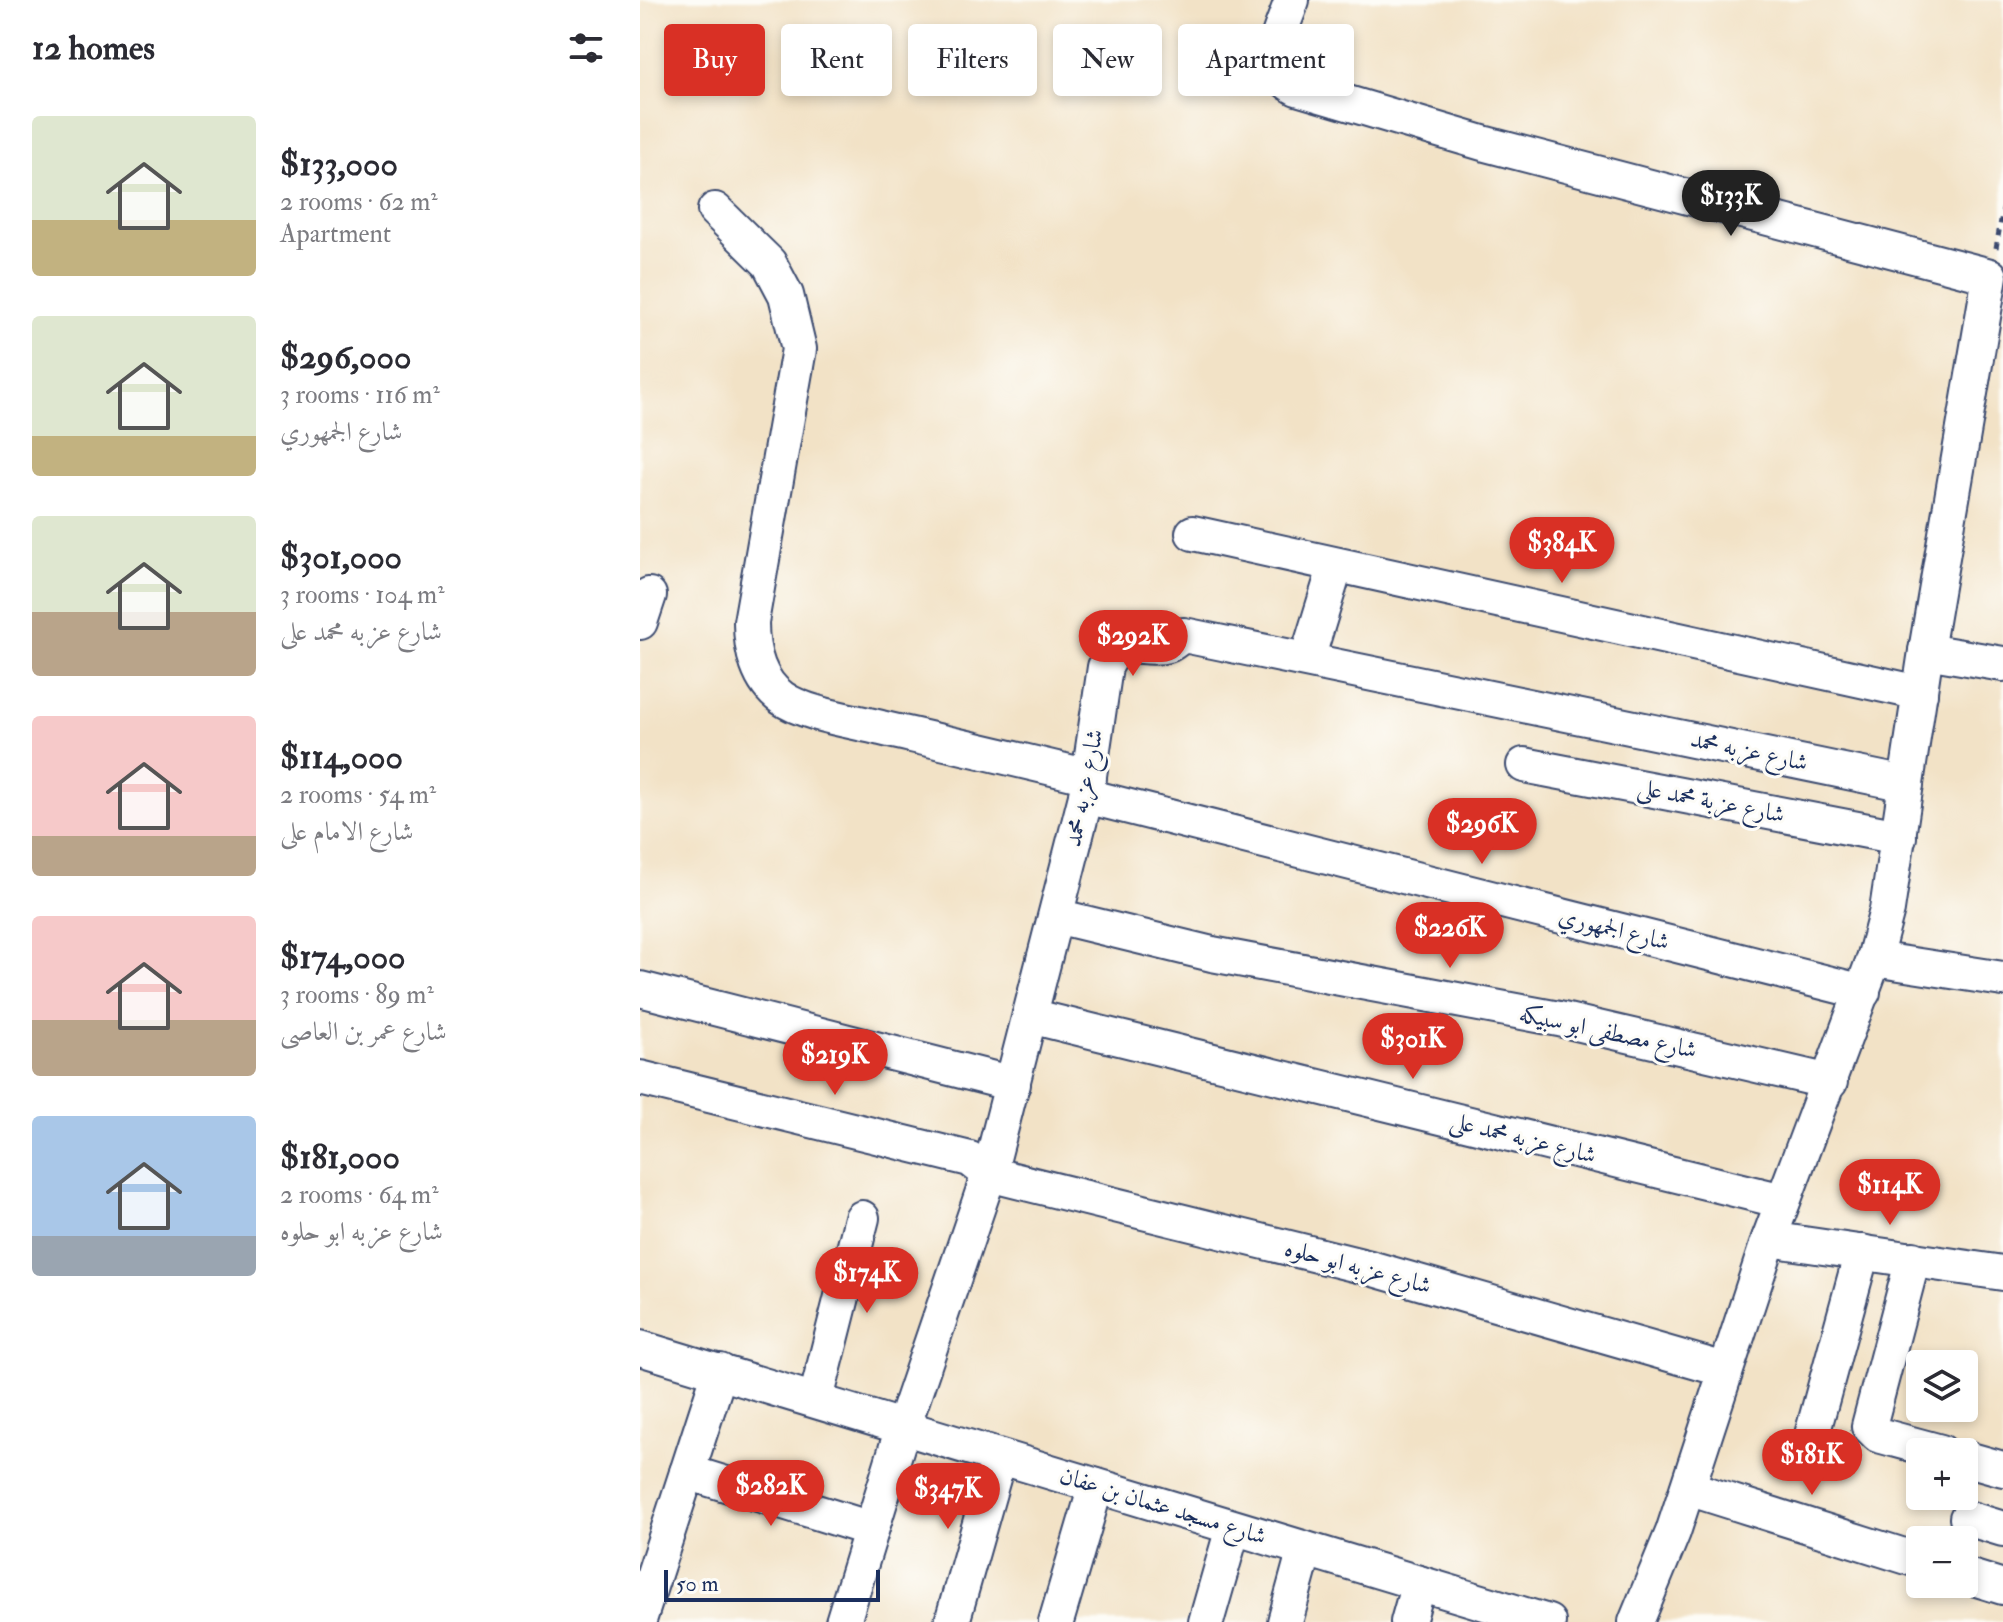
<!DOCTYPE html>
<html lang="en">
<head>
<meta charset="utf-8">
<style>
  :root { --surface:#fff; --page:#f2f2f3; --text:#2b2b33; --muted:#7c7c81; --accent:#d93025 }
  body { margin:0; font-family:"IM FELL Double Pica",Amiri,serif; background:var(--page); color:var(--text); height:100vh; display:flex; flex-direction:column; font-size:30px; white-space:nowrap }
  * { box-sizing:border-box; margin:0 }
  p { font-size:26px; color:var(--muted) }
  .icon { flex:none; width:44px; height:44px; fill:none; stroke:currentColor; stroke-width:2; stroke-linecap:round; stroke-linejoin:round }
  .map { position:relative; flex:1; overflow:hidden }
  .panel { display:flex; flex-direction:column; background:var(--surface); width:640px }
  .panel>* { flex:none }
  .banner { position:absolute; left:24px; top:24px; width:760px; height:72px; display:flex; gap:16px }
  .buttons { position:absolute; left:1266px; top:1350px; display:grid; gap:16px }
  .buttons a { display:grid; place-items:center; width:72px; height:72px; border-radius:8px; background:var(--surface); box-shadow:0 4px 12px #0003; font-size:40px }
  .scale { position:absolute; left:24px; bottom:20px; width:216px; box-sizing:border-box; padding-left:8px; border:4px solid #1b2f5e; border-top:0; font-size:22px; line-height:28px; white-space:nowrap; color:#1b2f5e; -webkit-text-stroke:6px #fdfcf7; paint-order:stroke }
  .price { position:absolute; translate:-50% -68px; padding:0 18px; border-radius:28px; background:var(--accent); color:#fff; font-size:26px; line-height:52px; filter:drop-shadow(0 2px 4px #0008) }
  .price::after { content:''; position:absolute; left:50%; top:48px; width:24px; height:18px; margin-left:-12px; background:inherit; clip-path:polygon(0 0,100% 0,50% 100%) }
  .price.current { background:#222; color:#fff }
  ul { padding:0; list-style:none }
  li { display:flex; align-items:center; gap:24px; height:200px; padding:0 32px }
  li span { display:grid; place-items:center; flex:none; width:224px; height:160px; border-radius:8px; color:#555 }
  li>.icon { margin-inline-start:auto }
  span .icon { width:96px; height:96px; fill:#fffc; stroke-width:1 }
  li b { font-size:34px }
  h2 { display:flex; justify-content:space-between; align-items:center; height:96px; padding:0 32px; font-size:34px }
  .chip { padding:0 28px; border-radius:8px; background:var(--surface); box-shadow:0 4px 12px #0003; font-size:28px; line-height:72px }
  .chip.current { background:var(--accent); color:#fff }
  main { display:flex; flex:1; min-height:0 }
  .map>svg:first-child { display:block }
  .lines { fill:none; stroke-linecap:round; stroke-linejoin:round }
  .minor-casing { stroke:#3b4a6e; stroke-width:38 }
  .path { stroke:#3b4a6e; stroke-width:5; stroke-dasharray:6 6; stroke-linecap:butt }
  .minor { stroke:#fff; stroke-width:34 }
  .labels { text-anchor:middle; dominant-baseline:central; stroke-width:6; stroke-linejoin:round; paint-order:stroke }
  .street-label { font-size:24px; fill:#1b2f5e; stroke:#fdfcf7 }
</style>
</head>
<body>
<main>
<section class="panel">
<h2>12 homes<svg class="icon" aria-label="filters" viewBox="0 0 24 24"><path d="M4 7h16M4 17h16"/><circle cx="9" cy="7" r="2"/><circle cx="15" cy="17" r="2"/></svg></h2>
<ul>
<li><span style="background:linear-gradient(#dfe7d0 65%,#c2b280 0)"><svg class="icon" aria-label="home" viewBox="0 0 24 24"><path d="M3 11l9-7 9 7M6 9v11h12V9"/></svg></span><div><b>$133,000</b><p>2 rooms · 62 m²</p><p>Apartment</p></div></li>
<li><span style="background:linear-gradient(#dfe7d0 75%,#c2b280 0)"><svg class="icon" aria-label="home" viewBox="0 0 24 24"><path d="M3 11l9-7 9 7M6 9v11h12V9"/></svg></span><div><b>$296,000</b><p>3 rooms · 116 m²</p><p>شارع الجمهوري</p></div></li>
<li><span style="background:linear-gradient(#dfe7d0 60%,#b9a48a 0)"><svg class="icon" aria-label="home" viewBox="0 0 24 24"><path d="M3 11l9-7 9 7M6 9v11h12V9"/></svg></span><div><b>$301,000</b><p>3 rooms · 104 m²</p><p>شارع عزبه محمد على</p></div></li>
<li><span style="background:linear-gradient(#f6c9c9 75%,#b9a48a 0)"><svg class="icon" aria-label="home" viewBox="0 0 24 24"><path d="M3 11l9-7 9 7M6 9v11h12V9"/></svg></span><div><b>$114,000</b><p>2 rooms · 54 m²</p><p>شارع الامام على</p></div></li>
<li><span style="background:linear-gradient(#f6c9c9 65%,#b9a48a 0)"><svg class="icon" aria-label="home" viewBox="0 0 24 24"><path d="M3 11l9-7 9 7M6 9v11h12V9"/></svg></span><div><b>$174,000</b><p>3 rooms · 89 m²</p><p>شارع عمر بن العاصى</p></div></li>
<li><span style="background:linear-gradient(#a9c7e8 75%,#9aa5b1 0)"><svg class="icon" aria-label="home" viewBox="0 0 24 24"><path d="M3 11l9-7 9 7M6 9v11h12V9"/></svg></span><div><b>$181,000</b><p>2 rooms · 64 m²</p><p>شارع عزبه ابو حلوه</p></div></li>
</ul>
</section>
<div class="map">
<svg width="1363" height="1622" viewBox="0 0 1363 1622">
  <rect width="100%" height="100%" fill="#fdfcf7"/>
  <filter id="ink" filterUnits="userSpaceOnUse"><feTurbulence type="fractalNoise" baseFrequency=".0125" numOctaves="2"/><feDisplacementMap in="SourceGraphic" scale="16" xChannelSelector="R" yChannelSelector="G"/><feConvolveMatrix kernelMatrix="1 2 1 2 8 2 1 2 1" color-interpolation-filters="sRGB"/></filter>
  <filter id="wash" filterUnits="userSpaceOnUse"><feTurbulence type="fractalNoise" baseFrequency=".006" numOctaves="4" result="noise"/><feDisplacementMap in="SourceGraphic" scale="32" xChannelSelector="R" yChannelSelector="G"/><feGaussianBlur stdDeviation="1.8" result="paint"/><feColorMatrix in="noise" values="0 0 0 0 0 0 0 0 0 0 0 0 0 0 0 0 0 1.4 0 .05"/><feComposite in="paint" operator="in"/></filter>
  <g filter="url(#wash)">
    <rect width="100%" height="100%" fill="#f2e2c6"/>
  </g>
  <g filter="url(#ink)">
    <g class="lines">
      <defs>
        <g id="minor">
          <path d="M652 0C641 34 618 67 657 88L846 144 1350 276 1286 651 1247 910 1234 959 1129 1239 1033 1532 996 1622"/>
          <path d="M75 210 129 263 146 295 159 349 111 622C111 650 118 681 142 698 164 714 214 721 241 728 310 744 380 760 449 777"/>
          <polyline points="553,533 1280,693"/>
          <polyline points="0,622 9,595"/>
          <polyline points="1286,651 1363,664"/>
          <polyline points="667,659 696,565"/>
          <polyline points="884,765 1259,837"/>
          <polyline points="446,796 1223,992"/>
          <polyline points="416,916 572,954 919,1019 1190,1082"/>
          <polyline points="1234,959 1363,979"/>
          <polyline points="0,989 373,1084"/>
          <polyline points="390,1016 1143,1201"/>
          <polyline points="0,1078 330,1159 349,1174 730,1268 1085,1370"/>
          <polyline points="1129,1239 1363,1273"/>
          <polyline points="1273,1259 1229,1426 1238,1435 1301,1452"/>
          <polyline points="0,1348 908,1622"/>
          <polyline points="176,1399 222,1218"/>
          <polyline points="1166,1457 1222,1252"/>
          <polyline points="1324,1458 1363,1469"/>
          <polyline points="47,1472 231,1529"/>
          <polyline points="1048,1488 1280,1561"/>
          <polyline points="1327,1518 1363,1529"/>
          <polyline points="1324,1575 1363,1587"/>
          <polyline points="0,1617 80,1371"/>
          <path d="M203 1622 263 1427 349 1174 446 796 465 667C483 631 499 653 528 645 534 643 538 637 544 635L1266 784"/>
          <polyline points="312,1622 359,1457"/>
          <polyline points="416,1622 456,1486"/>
          <polyline points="566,1622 593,1528"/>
          <polyline points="645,1622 665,1549"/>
          <polyline points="768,1622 779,1583"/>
        </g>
      </defs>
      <use href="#minor" class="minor-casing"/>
      <polyline class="path" points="1356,248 1363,209"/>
      <use href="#minor" class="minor"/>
    </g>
  </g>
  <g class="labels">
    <g class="street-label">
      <text transform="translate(1109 751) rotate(12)">شارع عزبه محمد</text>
      <text transform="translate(444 788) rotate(-79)">شارع عزبه محمد</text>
      <text transform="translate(1071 801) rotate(11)">شارع عزبة محمد على</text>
      <text transform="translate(974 929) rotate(14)">شارع الجمهوري</text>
      <text transform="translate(968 1032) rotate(12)">شارع مصطفى ابو سبيكه</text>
      <text transform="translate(883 1138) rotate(14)">شارع عزبه محمد على</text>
      <text transform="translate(718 1267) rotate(15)">شارع عزبه ابو حلوه</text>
      <text transform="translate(523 1506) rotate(17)">شارع مسجد عثمان بن عفان</text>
    </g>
  </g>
</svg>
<div class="buttons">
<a><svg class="icon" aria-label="layers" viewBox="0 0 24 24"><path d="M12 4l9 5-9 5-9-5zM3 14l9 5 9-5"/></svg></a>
<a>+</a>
<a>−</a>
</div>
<div class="scale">50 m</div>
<b class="price current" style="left:1091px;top:238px">$133K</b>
<b class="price" style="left:922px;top:585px">$384K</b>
<b class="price" style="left:493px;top:678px">$292K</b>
<b class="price" style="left:842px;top:866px">$296K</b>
<b class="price" style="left:810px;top:970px">$226K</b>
<b class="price" style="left:773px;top:1081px">$301K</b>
<b class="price" style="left:195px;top:1097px">$219K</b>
<b class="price" style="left:1250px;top:1227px">$114K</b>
<b class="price" style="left:227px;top:1315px">$174K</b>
<b class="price" style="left:1172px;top:1497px">$181K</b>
<b class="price" style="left:131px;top:1528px">$282K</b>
<b class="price" style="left:308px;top:1531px">$347K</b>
<div class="banner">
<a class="chip current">Buy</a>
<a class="chip">Rent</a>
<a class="chip">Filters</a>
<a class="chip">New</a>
<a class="chip">Apartment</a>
</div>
</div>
</main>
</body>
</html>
